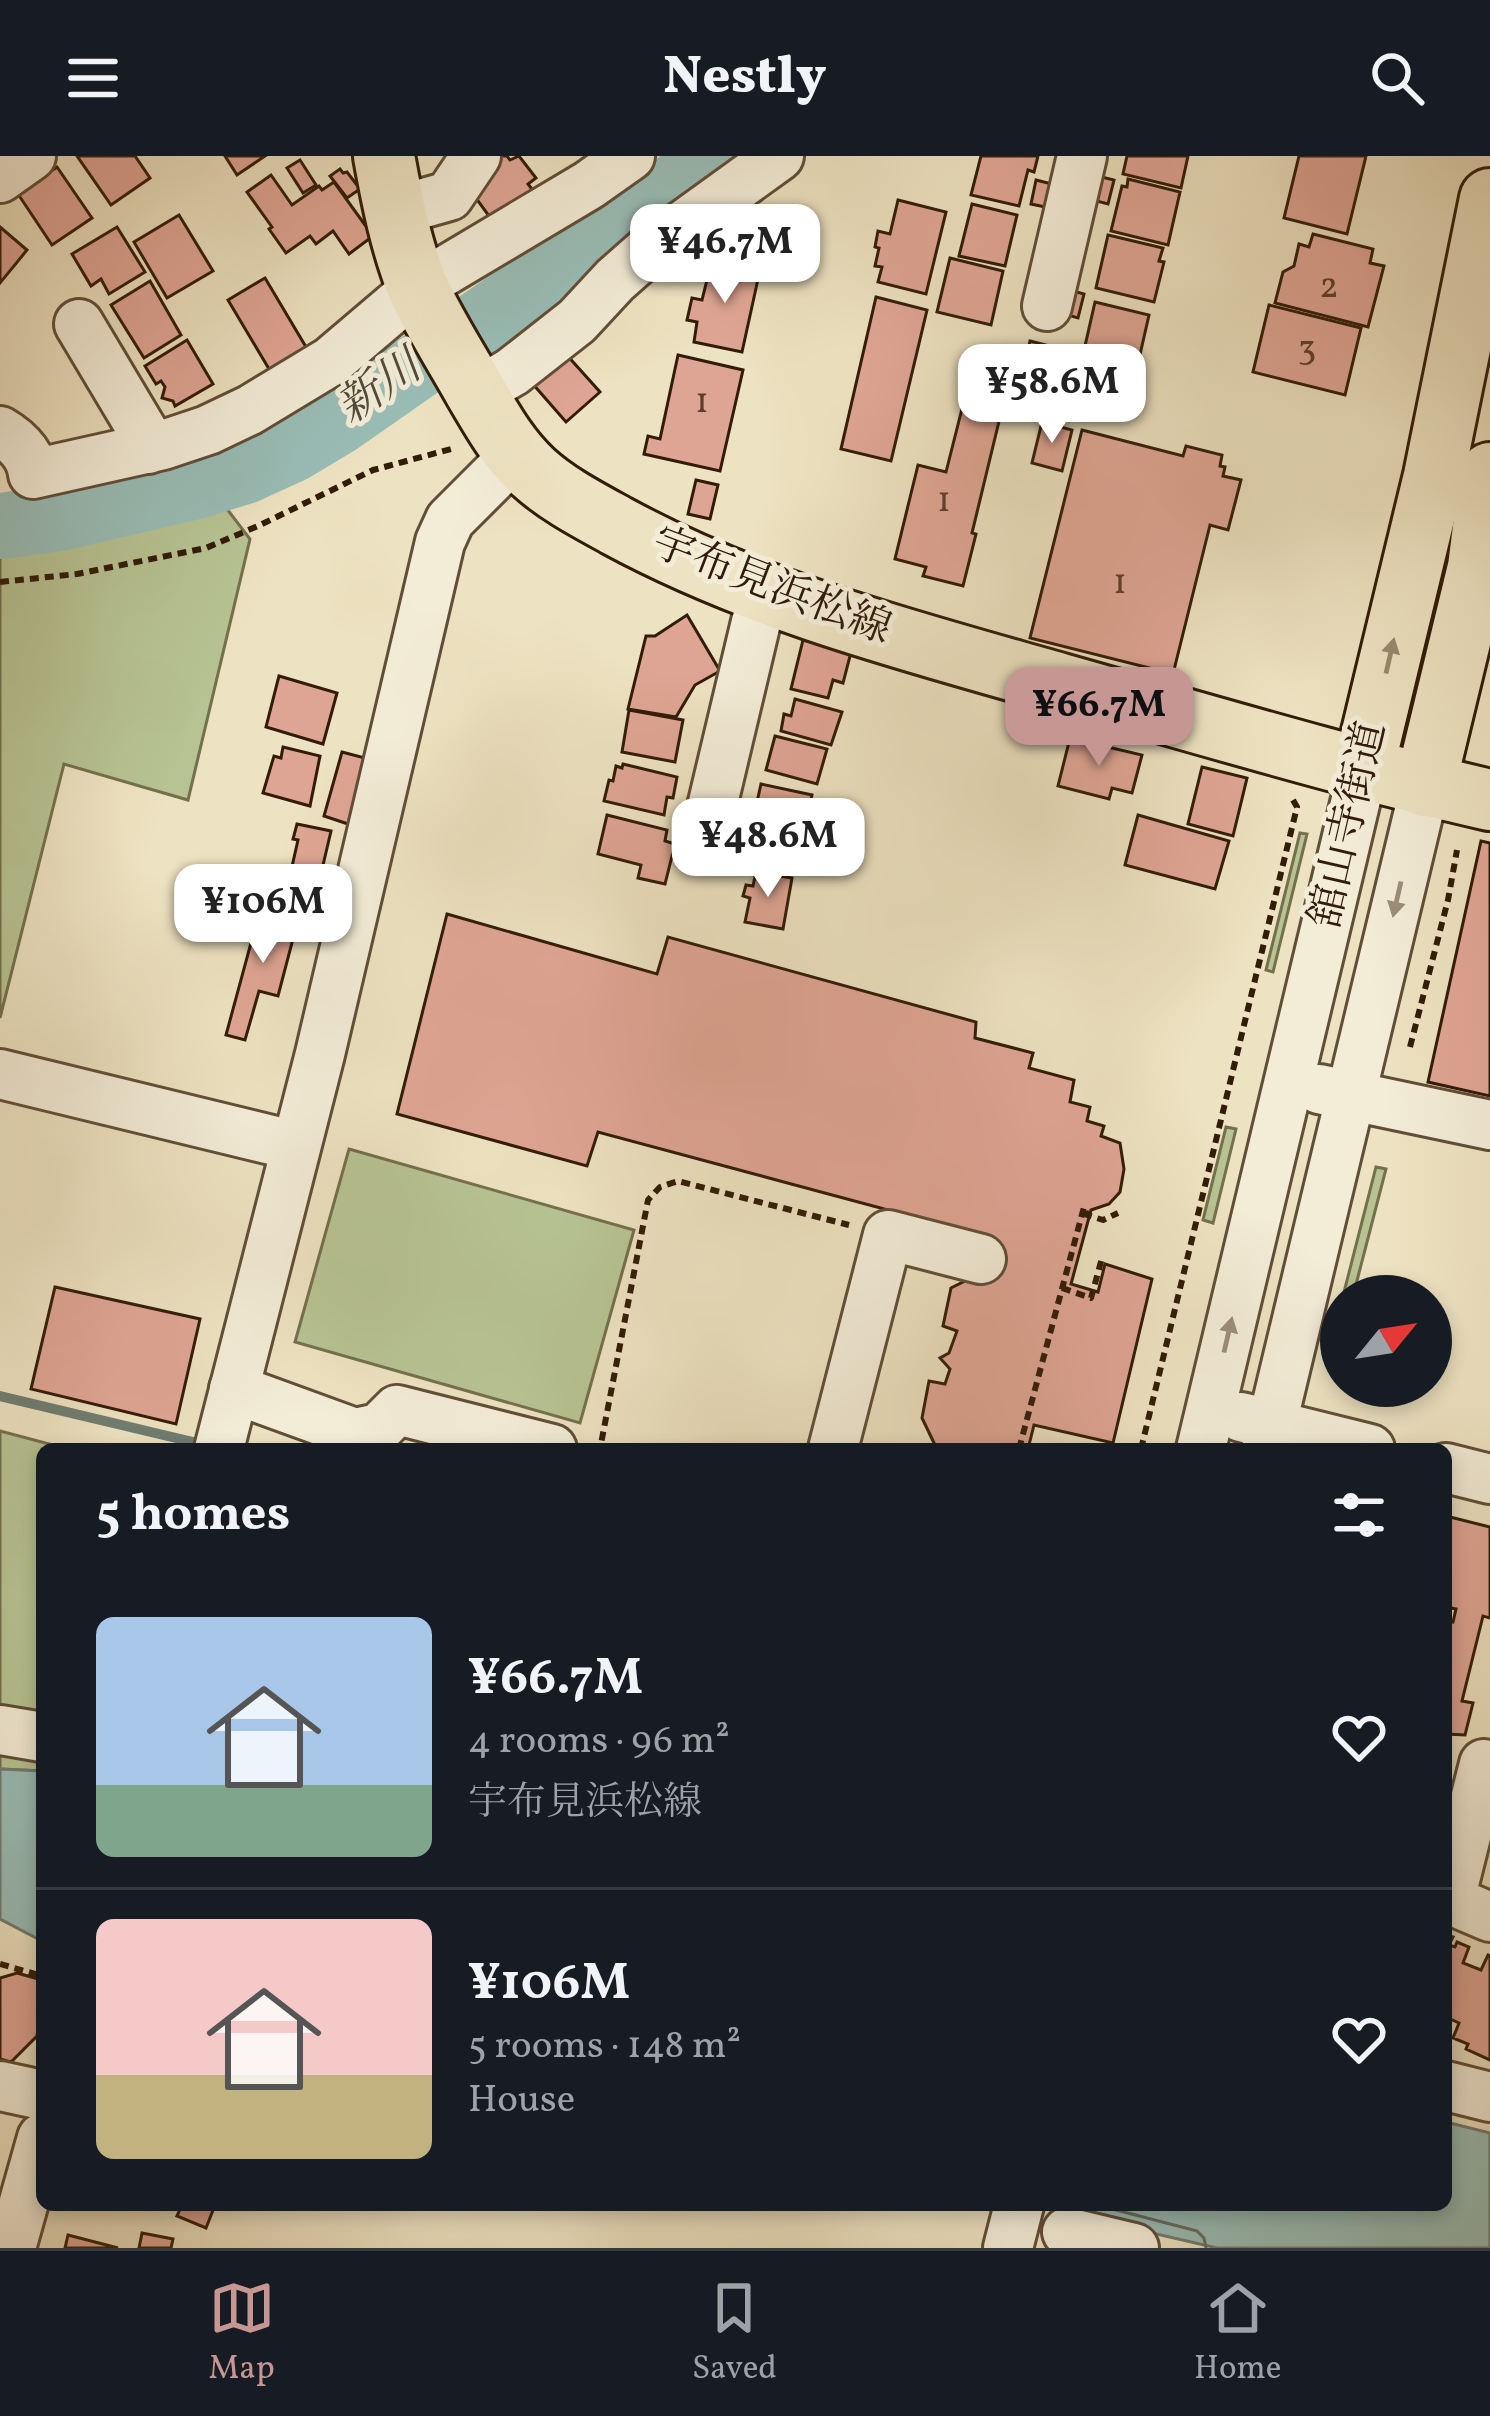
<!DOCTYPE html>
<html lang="en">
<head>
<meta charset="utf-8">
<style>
  :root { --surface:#171b24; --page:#242831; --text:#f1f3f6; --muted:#9ea1a6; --line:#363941; --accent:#c59692 }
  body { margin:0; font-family:Vollkorn,"Noto Serif JP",serif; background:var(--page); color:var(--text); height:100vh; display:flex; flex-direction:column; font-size:45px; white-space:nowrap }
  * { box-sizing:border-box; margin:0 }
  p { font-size:39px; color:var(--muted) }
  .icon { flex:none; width:66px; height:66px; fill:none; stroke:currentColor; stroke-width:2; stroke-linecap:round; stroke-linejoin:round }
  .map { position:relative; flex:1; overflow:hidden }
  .details { position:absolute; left:36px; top:1287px; width:1416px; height:768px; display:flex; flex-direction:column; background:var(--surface); border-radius:18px; box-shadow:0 6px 18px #0003 }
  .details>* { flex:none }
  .needle { width:78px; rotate:60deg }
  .fabs { position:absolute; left:1320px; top:1119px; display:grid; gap:24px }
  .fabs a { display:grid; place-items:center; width:132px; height:132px; border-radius:50%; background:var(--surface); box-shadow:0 6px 18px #0003; font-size:60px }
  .price { position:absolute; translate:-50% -102px; padding:0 27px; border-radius:24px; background:#fff; color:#222; font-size:39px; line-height:78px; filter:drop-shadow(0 3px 6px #0008) }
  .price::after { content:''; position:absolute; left:50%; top:72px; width:36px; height:27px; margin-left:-18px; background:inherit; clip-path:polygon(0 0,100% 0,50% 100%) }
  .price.on { background:var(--accent); color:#111 }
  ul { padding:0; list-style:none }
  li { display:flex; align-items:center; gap:36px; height:300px; padding:0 60px }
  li+li { border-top:3px solid var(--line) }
  li span { display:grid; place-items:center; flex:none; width:336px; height:240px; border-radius:18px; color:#555 }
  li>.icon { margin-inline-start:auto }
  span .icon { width:144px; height:144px; fill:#fffc; stroke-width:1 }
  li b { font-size:51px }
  h2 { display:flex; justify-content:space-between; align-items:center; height:144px; padding:0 60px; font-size:51px }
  header { display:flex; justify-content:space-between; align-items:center; height:156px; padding:0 60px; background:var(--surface); font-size:54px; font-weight:800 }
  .tabs { display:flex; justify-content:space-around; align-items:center; height:168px; border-top:3px solid var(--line); background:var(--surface); font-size:33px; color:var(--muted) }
  .tabs a { display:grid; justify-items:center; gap:6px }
  .tabs .on { color:var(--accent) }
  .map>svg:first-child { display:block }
  .green { fill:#b7c393; stroke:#74704e; stroke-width:3 }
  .water { fill:#99bdb6; stroke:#707d71; stroke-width:3 }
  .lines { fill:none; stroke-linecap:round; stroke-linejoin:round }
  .shore { stroke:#666c60; stroke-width:3 }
  .stream { stroke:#707d71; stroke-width:10 }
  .river { stroke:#99bdb6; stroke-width:66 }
  .building { fill:#dfa594; stroke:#321c09; stroke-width:3 }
  .minor-casing { stroke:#614e37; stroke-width:54 }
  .major-casing { stroke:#321c09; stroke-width:66 }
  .path { stroke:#321c09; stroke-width:6; stroke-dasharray:9 6; stroke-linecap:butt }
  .minor { stroke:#f3ecd7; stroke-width:48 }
  .major { stroke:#ede2c1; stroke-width:60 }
  .oneway { fill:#99896e }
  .oneway2 { fill:#9c8e7a }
  .labels { text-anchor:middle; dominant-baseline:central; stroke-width:10; stroke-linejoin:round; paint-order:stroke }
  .number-label { font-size:36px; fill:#5d3e2c }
  .street-label { font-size:42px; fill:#321c09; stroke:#f3ecd7 }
  .water-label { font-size:45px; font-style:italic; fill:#514c3d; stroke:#f3ecd7 }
</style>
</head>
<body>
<header><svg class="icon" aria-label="menu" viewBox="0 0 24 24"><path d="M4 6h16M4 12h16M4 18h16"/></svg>Nestly<svg class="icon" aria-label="search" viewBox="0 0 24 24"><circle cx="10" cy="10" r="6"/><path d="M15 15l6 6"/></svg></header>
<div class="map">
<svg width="1490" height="2092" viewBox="0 0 1490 2092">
  <rect width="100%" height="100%" fill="#ede2c1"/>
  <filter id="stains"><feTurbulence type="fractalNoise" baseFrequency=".00167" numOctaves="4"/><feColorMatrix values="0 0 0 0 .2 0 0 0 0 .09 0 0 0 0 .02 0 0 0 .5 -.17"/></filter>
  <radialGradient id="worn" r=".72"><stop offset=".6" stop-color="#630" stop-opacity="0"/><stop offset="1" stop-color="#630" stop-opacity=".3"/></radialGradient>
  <g class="green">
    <polygon points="227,353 250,383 188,644 64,608 0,862 0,399 24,398"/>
    <polygon points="1300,677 1307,678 1273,816 1266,814"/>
    <polygon points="1226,971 1236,973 1213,1067 1203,1064"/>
    <polygon points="349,993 634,1074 580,1267 295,1186"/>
    <polygon points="1376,1011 1386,1013 1353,1140 1343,1140"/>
    <polygon points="0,1275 68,1293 42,1293 42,1615 0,1613"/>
  </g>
  <g class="water">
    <polygon points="0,1613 42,1615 42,1785 0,1763"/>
    <polygon points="1446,1966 1490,1977 1490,2092 1217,2092 1122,2070 1057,2049 1446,2049"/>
  </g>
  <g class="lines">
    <polyline class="shore" points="1097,2049 1197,2075 1204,2082 1206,2092"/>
    <polyline class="stream" points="0,1240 193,1286"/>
    <polyline class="river" points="0,370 59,362 196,330 245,315 293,293 338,266 718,0"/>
  </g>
  <g class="building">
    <polygon points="77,0 135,0 150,22 111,49"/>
    <polygon points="225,0 265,0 237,19"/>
    <polygon points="501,0 507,0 510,4 519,0 536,22 528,28 538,41 497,71 467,30"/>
    <polygon points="981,0 1038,0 1034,16 1028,14 1019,50 971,39"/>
    <polygon points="1127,0 1188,0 1181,32 1123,18"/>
    <polygon points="1299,0 1366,0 1347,78 1284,62"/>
    <polygon points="300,4 316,29 303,37 287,12"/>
    <polygon points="57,11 92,62 52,89 18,38"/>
    <polygon points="340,13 343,17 347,16 360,33 347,42 330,20"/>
    <polygon points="1090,18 1114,24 1108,48 1085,42"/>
    <polygon points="271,19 292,49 319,30 322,34 334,26 373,80 349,98 333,75 316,88 310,80 286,97 269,73 272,71 247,36"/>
    <polygon points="1128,23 1180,36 1168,89 1111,75 1122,30 1127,31"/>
    <polygon points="1036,24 1056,29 1050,52 1031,48"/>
    <polygon points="898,44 946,56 926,138 878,126 882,111 875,110 879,92 875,91 878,75 890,78"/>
    <polygon points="972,48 1017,59 1005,110 959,100"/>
    <polygon points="179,59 213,115 167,142 134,86"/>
    <polygon points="0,71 27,94 0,127"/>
    <polygon points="117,71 145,116 109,138 101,123 91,130 72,98"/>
    <polygon points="1313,78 1373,93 1370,107 1384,110 1368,171 1275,147 1283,116 1294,110 1299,88 1309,91"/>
    <polygon points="1108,79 1163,92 1159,105 1164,106 1154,146 1096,132"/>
    <polygon points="950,102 1003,115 991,169 937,156"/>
    <polygon points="712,104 760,114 742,196 694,186 697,166 687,164 692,142 702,144"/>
    <polygon points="265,122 309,196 272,218 228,144"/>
    <polygon points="150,125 181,179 144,202 111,149"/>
    <polygon points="1063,132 1084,138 1078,162 1057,156"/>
    <polygon points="876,141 927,154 891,305 841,293"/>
    <polygon points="1095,146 1149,159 1139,203 1085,190"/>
    <polygon points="1269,149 1361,172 1345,239 1253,216"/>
    <polygon points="187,184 213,228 175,250 173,245 162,242 165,231 161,225 156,228 145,210"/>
    <polygon points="1030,185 1089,200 1075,256 1043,248 1041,256 1015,249"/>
    <polygon points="565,197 600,236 566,266 532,227"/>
    <polygon points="678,199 743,214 720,315 644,298 648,280 660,283"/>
    <polygon points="1103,219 1118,223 1114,241 1098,237"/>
    <polygon points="1122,224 1137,228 1133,246 1117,242"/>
    <polygon points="968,229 999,237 994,255 1001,257 972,377 976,378 963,430 923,420 926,411 895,403 918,309 946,316"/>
    <polygon points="1042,266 1072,274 1062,315 1032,307"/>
    <polygon points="1082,274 1183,300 1186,290 1222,299 1220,310 1225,311 1223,320 1241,324 1228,374 1210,369 1173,518 1030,482"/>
    <polygon points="696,324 718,329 710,363 688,358"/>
    <polygon points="687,459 720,515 695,529 676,561 628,553 646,480 655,480"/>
    <polygon points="803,484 851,496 843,527 833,524 828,542 791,533"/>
    <polygon points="279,520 337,537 323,588 266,571"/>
    <polygon points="795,543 842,556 831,589 781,575 784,558 791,560"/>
    <polygon points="629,554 683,564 675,606 622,596"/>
    <polygon points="775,580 827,593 817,628 766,614"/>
    <polygon points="1070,582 1142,599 1132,637 1112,632 1109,643 1058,630"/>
    <polygon points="283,591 320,600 310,650 263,637 274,600 281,602"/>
    <polygon points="342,596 365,602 348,668 324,660"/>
    <polygon points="623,608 677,621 673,642 667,641 664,659 604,645 609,624 613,625 616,610 622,612"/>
    <polygon points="1202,611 1247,622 1233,680 1188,668"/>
    <polygon points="761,628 812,639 805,674 761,665 763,656 755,655"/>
    <polygon points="607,659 667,674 665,685 675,688 665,728 638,722 641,709 598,698"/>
    <polygon points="1138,659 1229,685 1215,733 1125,709"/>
    <polygon points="297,668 331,675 320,722 291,715 298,684 293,683"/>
    <polygon points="760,668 805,680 795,718 750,706"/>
    <polygon points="1481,685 1490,687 1490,940 1428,926"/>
    <polygon points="756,716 792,722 783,773 745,766 750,742 743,740 746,729 753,730"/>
    <polygon points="261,750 299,760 278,840 259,835 245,884 226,879"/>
    <polygon points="447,758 657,818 668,781 976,866 975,882 1033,897 1029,912 1074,924 1070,946 1090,951 1087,965 1104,970 1101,980 1120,987 1124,1013 1120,1036 1109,1048 1091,1054 1071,1128 1098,1136 1105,1108 1152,1123 1113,1287 1034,1269 1028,1293 934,1293 935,1289 922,1262 929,1225 945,1228 950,1213 940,1202 949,1197 957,1175 943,1170 951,1132 977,1119 985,1080 598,976 587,1010 397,958"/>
    <polygon points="55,1131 200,1163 176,1268 31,1233"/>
    <polygon points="1446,1360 1490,1371 1490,1462 1483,1460 1462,1545 1473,1547 1465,1579 1446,1578 1446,1465 1453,1466 1456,1453 1446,1451"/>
    <polygon points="1446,1779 1453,1781 1449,1789 1455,1791 1457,1786 1469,1791 1463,1807 1481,1814 1488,1799 1490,1800 1490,1904 1466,1893 1468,1888 1453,1882 1459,1867 1446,1861"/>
    <polygon points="17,1817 42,1824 42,1846 37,1880 11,1906 0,1903 0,1822"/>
    <polygon points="182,2049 215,2049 206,2072 177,2060"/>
    <polygon points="142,2077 173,2083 171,2092 139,2092"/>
    <polygon points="68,2079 118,2092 65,2092"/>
  </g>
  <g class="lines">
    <defs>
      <g id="minor">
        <polyline points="0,22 31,0"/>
        <polyline points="396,55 449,40 476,0"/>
        <polyline points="1047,150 1082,0"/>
        <polyline points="79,168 144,277 148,293"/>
        <polyline points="476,237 512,216 577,165 615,124 649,94 779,0"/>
        <path d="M0 275C17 285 31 298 33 318L163 289 208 274 250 254 331 205 418 131 589 29 630 0"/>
        <polyline points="702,693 756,466 766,436"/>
        <polyline points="0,918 296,990"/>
        <polyline points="1319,933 1490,969"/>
        <polyline points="234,1233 355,1277 379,1272 397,1254 552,1293"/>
        <polyline points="1241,1261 1370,1293"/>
        <polyline points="219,1293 320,898 440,386 450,364 516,298"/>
        <polyline points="833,1293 888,1079 981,1103"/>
        <polyline points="1201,1293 1363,614"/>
        <polyline points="1266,1293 1425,630"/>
        <polyline points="1446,1312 1490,1323"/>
        <polyline points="0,1574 42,1581"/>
        <polyline points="1490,1610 1484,1608 1450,1744 1490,1761"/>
        <polyline points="0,1930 42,1939"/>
        <polyline points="1446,1930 1490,1941"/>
        <polyline points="1067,2076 1134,2092"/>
        <polyline points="11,2092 42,1982"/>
        <polyline points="1008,2092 1019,2049"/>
      </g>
      <g id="major">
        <path d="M384 0C392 44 401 90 418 132 434 167 456 201 475 235 492 264 508 293 533 316 557 338 588 354 617 370 755 445 910 485 1061 528 1203 568 1346 611 1490 644"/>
        <polyline points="1363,614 1434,320 1490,43"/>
        <polyline points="1425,630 1478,411 1490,317"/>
      </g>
    </defs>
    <use href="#minor" class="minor-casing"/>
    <use href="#major" class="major-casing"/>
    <g class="path">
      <polyline points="0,426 77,418 206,392 258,370 373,314 451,293"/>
      <polyline points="1410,891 1448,744 1457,694"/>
      <polyline points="1062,1132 1091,1142 1102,1102"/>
      <polyline points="594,1291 600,1293 648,1044 660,1031 678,1025 849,1069"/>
      <polyline points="1019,1293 1084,1051 1087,1059 1103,1064 1118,1057"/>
      <polyline points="1141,1293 1297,651 1293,644"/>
      <polyline points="0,1808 42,1820"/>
    </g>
    <use href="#minor" class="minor"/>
    <use href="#major" class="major"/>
  </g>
  <defs><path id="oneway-solid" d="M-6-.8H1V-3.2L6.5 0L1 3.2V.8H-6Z" transform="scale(3)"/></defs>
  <use class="oneway" href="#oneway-solid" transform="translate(1390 500) rotate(-77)"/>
  <g class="oneway2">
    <use href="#oneway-solid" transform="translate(1397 743) rotate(103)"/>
    <use href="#oneway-solid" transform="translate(1228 1179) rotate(-77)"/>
  </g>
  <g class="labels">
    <g class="number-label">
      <text x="1329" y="132">2</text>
      <text x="1307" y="194">3</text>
      <text x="702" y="247">1</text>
      <text x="944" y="346">1</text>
      <text x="1120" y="428">1</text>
    </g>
    <g class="street-label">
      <text transform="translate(771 432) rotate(21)">宇布見浜松線</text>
      <text transform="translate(1350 669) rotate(-77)">舘山寺街道</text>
    </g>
    <g class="water-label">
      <text transform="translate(380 233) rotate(-35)">新川</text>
    </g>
  </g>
  <rect width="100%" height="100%" filter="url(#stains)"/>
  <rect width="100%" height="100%" fill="url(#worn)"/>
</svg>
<div class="fabs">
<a><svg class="needle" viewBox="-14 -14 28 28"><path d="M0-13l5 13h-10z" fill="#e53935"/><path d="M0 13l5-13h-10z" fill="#9ea1a6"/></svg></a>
</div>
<b class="price" style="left:725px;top:150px">¥46.7M</b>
<b class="price" style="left:1052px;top:290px">¥58.6M</b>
<b class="price on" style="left:1099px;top:613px">¥66.7M</b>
<b class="price" style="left:768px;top:744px">¥48.6M</b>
<b class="price" style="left:263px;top:810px">¥106M</b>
<section class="details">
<h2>5 homes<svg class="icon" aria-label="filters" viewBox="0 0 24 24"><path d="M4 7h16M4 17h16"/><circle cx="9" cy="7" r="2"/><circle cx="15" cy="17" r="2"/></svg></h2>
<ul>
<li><span style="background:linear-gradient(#a9c7e8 70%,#7fa58c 0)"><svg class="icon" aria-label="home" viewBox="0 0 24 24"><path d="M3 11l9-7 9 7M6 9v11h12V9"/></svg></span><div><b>¥66.7M</b><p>4 rooms · 96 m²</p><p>宇布見浜松線</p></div><svg class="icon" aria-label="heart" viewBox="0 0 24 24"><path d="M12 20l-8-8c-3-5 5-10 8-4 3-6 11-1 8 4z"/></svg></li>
<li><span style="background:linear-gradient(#f6c9c9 65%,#c2b280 0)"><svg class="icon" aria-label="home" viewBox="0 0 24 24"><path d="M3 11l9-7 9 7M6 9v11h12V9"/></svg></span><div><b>¥106M</b><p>5 rooms · 148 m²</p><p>House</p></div><svg class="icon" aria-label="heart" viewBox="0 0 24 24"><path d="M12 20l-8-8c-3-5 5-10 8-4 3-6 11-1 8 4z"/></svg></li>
</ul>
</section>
</div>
<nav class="tabs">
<a class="on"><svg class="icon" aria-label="map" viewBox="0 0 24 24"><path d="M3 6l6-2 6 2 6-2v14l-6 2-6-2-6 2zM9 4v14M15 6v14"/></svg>Map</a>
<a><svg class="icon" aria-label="saved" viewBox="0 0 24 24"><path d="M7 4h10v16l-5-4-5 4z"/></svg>Saved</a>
<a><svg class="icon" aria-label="home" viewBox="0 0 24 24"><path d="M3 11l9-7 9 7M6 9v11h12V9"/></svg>Home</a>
</nav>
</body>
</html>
